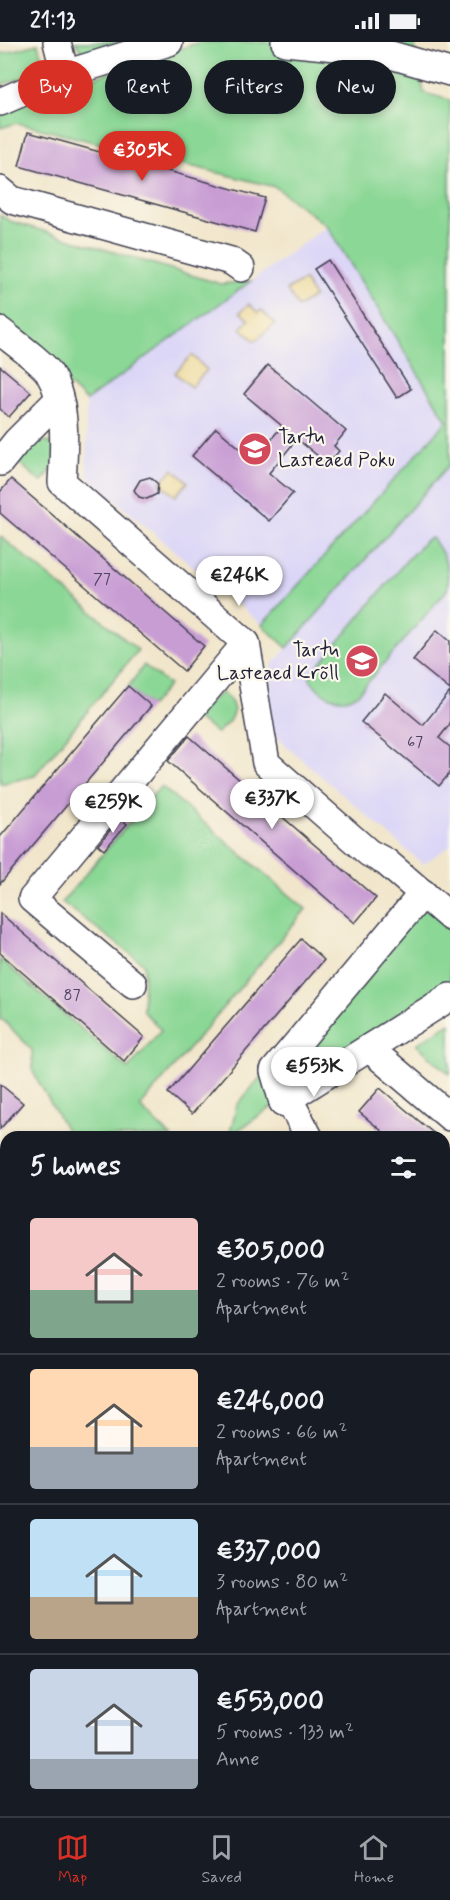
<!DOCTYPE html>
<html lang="en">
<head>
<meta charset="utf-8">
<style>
  :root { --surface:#171b24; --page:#242831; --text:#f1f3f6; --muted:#9ea1a6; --line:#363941; --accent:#d93025 }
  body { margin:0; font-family:Mynerve,sans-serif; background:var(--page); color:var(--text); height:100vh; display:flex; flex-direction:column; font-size:22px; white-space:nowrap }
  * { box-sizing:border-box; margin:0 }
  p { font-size:20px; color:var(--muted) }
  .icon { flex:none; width:33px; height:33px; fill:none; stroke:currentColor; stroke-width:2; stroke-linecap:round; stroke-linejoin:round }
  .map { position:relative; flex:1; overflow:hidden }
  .drawer { position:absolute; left:0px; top:1089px; width:450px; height:686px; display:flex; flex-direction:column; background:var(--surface); border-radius:18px 18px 0 0; box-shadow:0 3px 9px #0003 }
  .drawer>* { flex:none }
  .guide { position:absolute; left:18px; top:18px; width:414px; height:54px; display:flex; gap:12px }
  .price { position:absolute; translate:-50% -51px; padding:0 14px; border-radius:21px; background:#fff; color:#222; font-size:20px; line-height:39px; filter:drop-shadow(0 2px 3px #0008) }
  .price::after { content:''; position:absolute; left:50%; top:36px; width:18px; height:14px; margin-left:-9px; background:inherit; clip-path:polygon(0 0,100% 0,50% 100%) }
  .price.current { background:var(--accent); color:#fff }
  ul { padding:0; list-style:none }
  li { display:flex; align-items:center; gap:18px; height:150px; padding:0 30px }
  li+li { border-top:2px solid var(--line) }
  li span { display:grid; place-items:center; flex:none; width:168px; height:120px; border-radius:6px; color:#555 }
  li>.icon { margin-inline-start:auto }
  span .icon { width:72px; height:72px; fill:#fffc; stroke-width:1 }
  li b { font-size:26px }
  h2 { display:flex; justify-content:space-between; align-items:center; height:72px; padding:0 30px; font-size:26px }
  .pill { padding:0 21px; border-radius:27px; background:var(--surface); box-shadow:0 3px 9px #0003; font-size:21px; line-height:54px }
  .pill.current { background:var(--accent); color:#fff }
  .status { display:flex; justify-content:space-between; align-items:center; height:42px; padding:0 30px; background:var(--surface); direction:ltr }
  .status svg { height:16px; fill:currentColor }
  .menu { display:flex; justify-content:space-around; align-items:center; height:84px; border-top:2px solid var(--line); background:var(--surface); font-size:16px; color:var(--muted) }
  .menu a { display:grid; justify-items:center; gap:3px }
  .menu .current { color:var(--accent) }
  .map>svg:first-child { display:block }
  .built { fill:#dbd6f7 }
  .green { fill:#8bd795; stroke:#567c68; stroke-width:1.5 }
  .sand { fill:#eeda9e; stroke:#887e6c; stroke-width:1.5 }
  .building { fill:#c89dd4 }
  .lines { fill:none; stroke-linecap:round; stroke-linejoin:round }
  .minor-casing { stroke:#413f51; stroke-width:30 }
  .minor { stroke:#fff; stroke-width:27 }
  .labels { text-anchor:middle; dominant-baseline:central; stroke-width:4.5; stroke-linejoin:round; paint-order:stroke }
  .number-label { font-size:16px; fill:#4c4161 }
  .poi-label { font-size:20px; fill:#22223b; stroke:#fbf7ec; text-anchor:start }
</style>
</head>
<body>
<div class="status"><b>21:13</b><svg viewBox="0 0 49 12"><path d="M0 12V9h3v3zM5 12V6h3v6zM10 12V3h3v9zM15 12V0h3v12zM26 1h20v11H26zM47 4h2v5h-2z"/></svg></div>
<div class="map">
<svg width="450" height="1774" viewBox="0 0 450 1774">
  <rect width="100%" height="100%" fill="#fbf7ec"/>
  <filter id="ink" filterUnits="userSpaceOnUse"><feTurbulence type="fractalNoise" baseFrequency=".0167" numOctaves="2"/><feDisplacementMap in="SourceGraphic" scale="12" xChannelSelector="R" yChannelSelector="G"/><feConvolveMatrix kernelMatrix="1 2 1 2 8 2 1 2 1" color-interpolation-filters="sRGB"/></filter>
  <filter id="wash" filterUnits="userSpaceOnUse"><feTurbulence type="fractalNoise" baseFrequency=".008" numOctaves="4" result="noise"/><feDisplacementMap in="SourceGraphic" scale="24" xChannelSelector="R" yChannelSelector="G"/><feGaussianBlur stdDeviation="1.35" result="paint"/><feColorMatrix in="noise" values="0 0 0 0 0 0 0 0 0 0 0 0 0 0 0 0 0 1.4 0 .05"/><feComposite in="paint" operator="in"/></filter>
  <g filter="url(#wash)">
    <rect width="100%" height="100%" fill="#f1e6cb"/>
    <g class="built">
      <polygon points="327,184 447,380 262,583 87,434 86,359"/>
      <polygon points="450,422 450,804 423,822 269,689 272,623"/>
    </g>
    <g class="green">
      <polygon points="75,0 127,0 85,15"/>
      <polygon points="200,0 414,0 424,51 450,58 450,422 287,606 262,583 447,379 327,184 275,145 17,81 0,86 0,67"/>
      <polygon points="38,2 45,29 0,43 0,12"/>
      <polygon points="0,173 10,179 221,242 251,239 86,359 0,280"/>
      <path d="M43 399C56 400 56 410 58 421L41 440 18 420 36 400Z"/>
      <polygon points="0,494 138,608 34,734 0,742"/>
      <path d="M432 496C445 512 450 527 447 548L358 652C340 664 319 653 309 635L406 519 425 499Z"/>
      <polygon points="144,623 169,643 151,664 128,645"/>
      <polygon points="222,650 231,659 234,668 230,678 217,691 192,674"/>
      <polygon points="161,744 306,867 140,1065 171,1095 70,1095 33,1030 32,1008 3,978 0,978 0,917 128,1027 161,988 143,969 144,922 62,860"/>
      <polygon points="419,849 450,874 450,947 229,1094 237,1063"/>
      <polygon points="450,981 450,1032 416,1002"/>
      <polygon points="444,1165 450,1170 450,1304 444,1299"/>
      <polygon points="6,1259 6,1388 0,1396 0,1263"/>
      <polygon points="444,1571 450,1576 450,1648 444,1640"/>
      <polygon points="6,1591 6,1713 0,1722 0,1598"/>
      <polygon points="444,1675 450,1685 450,1740 444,1747"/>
      <polygon points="108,1769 108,1768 195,1769 191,1774 104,1774"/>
      <polygon points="331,1769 331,1768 427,1769 422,1774 333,1774"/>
    </g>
    <g class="sand">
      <polygon points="304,238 314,255 298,265 287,248"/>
      <polygon points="249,262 258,271 261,268 275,282 255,299 241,286 249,278 240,270"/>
      <polygon points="192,313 207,328 191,345 175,331"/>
      <polygon points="173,427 188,440 176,454 160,441"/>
    </g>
    <g id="blocks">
      <g class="building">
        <polygon points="28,90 265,156 255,190 19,124"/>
        <polygon points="328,218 411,347 397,356 314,227"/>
        <polygon points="268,323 346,389 334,404 339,409 328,422 297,397 269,431 293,451 269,479 192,414 216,386 254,418 282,384 244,352"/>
        <polygon points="0,324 31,350 9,375 0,367"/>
        <polygon points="150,435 158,442 157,452 147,457 139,455 134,448 140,438"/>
        <polygon points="11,437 204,604 184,629 0,471 0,450"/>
        <polygon points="437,588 450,599 450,648 413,618"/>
        <polygon points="128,644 151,664 0,842 0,795"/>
        <polygon points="450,650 450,682 439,696 450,705 450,731 439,744 361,680 385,651 423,683"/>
        <polygon points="189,694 376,856 355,881 168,719"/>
        <polygon points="120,776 127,782 104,808 98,803"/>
        <polygon points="0,871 144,995 124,1019 0,911"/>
        <polygon points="301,897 324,918 192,1072 168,1051"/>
        <polygon points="0,1042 23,1061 0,1087"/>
        <polygon points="380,1046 438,1095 389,1095 359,1070"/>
      </g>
    </g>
  </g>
  <g filter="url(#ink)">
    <use href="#blocks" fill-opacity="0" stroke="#413f51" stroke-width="1.5"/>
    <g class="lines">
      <defs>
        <g id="minor">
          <polyline points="57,0 65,32"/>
          <polyline points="285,0 377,9 450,30"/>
          <polyline points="0,60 65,32 169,0"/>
          <polyline points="0,148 12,158 231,219 241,226"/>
          <path d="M0 289C11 298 43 321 49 331 68 362 64 406 62 440L246 601 266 721 369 811 386 820 450 875"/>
          <polyline points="0,420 17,399 59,357"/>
          <polyline points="133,942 32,857 246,601"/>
          <polyline points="372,1004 378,1014 450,1075"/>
          <polyline points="283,1060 274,1029 423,851"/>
          <polyline points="283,1060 450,955"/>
          <polyline points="283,1060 292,1063 309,1095"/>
          <polyline points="0,1195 6,1190"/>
          <polyline points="444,1392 450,1385"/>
          <polyline points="444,1457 450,1463"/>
          <polyline points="0,1549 6,1543"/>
          <polyline points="65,1774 70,1768"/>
          <polyline points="301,1774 305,1768"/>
        </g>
      </defs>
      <use href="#minor" class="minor-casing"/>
      <use href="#minor" class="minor"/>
    </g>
  </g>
  <defs>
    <symbol id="school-disc" viewBox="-11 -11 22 22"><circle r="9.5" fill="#d1495b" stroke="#fbf7ec"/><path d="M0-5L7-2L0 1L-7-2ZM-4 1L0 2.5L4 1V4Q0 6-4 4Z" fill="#fff"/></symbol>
  </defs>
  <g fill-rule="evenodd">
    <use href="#school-disc" x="236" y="388" width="38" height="38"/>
    <use href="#school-disc" x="343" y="600" width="38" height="38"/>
  </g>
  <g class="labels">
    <g class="number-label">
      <text x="102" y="537">77</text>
      <text x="415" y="700">67</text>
      <text x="72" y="953">87</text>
    </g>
    <g class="poi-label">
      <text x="278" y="395">Tartu<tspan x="278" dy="23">Lasteaed Poku</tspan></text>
      <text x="339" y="608" text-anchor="end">Tartu<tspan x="339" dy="23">Lasteaed Krõll</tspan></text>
    </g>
  </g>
</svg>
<b class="price current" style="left:142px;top:140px">€305K</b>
<b class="price" style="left:239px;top:565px">€246K</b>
<b class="price" style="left:272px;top:788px">€337K</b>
<b class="price" style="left:113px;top:792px">€259K</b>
<b class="price" style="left:314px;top:1056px">€553K</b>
<div class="guide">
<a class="pill current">Buy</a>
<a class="pill">Rent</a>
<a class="pill">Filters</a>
<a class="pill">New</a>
</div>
<section class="drawer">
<h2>5 homes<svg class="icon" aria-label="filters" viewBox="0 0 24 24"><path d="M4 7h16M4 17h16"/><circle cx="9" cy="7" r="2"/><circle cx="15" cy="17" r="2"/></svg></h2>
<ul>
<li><span style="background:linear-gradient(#f6c9c9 60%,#7fa58c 0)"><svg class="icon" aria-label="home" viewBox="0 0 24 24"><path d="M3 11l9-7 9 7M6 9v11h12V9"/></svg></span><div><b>€305,000</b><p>2 rooms · 76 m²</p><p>Apartment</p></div></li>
<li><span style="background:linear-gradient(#ffd9b3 65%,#9aa5b1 0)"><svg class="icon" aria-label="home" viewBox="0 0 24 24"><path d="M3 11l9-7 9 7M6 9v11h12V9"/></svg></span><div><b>€246,000</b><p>2 rooms · 66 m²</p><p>Apartment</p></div></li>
<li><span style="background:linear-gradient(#bfe0f5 65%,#b9a48a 0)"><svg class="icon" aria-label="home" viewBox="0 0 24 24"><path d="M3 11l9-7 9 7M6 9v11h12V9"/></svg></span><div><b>€337,000</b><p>3 rooms · 80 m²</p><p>Apartment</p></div></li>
<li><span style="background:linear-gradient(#c9d6e8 75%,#9aa5b1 0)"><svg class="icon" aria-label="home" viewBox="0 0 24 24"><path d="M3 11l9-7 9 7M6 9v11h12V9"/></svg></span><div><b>€553,000</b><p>5 rooms · 133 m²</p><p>Anne</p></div></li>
</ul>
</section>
</div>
<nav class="menu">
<a class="current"><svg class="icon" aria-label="map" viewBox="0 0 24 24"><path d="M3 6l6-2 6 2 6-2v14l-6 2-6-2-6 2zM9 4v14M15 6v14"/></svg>Map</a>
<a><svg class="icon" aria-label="saved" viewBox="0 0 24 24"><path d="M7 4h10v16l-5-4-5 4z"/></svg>Saved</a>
<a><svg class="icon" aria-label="home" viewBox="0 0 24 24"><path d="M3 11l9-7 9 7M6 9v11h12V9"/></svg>Home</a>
</nav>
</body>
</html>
